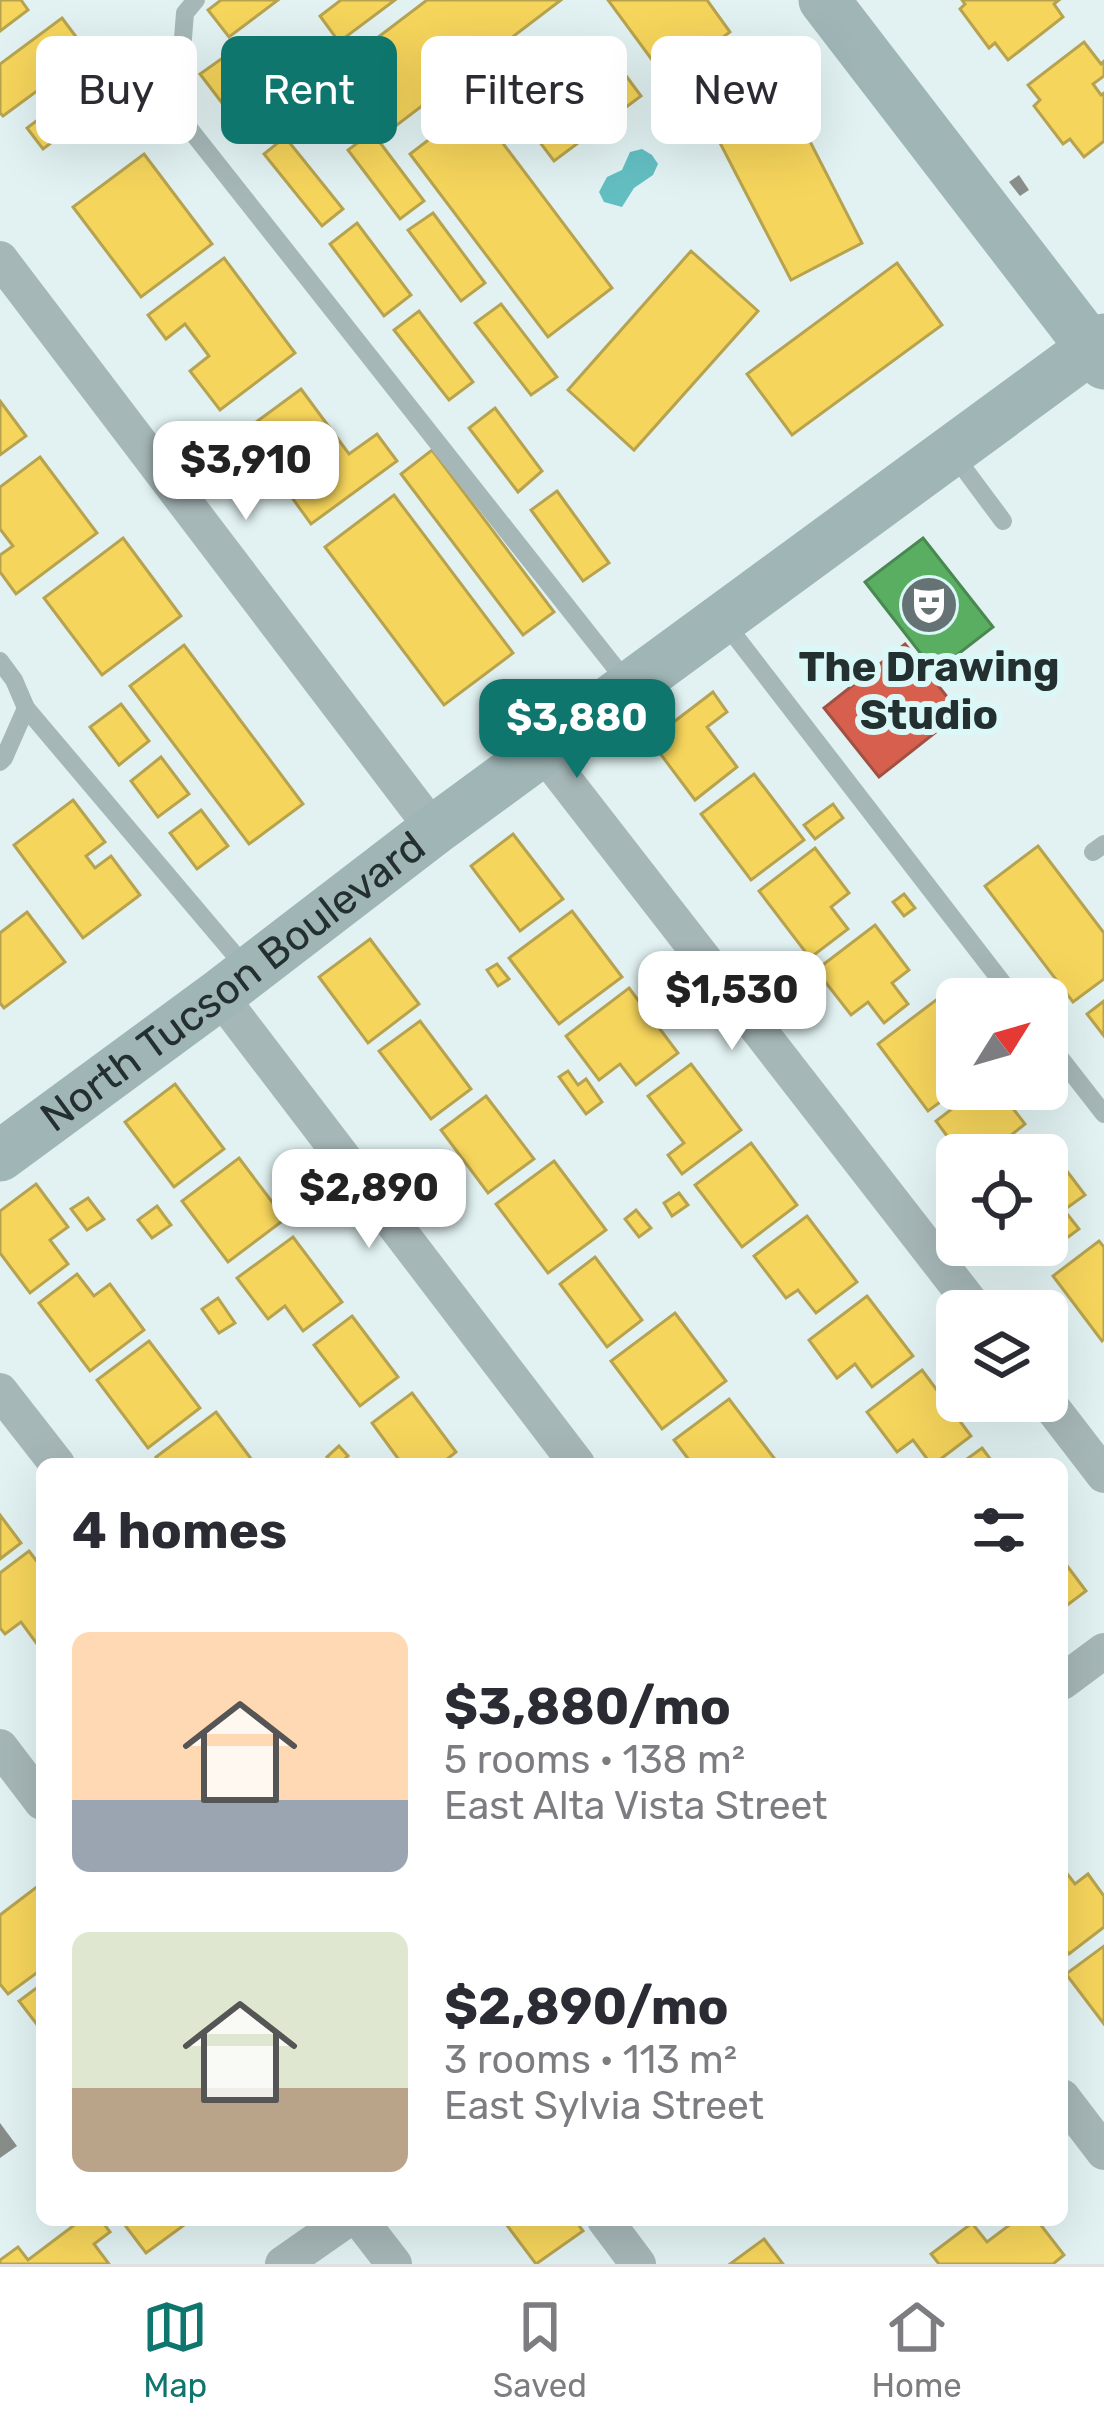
<!DOCTYPE html>
<html lang="en">
<head>
<meta charset="utf-8">
<style>
  :root { --surface:#fff; --page:#f7f7f7; --text:#2b2b33; --muted:#7c7c81; --line:#e1e1e2; --accent:#0f766e }
  body { margin:0; font-family:Rubik,sans-serif; background:var(--page); color:var(--text); height:100vh; display:flex; flex-direction:column; font-size:45px; white-space:nowrap }
  * { box-sizing:border-box; margin:0 }
  p { font-size:39px; color:var(--muted) }
  .icon { flex:none; width:66px; height:66px; fill:none; stroke:currentColor; stroke-width:2; stroke-linecap:round; stroke-linejoin:round }
  .map { position:relative; flex:1; overflow:hidden }
  .side { position:absolute; left:36px; top:1458px; width:1032px; height:768px; display:flex; flex-direction:column; background:var(--surface); border-radius:18px; box-shadow:0 12px 48px #0002 }
  .side>* { flex:none }
  .guide { position:absolute; left:36px; top:36px; width:1032px; height:108px; display:flex; gap:24px }
  .needle { width:78px; rotate:53deg }
  .fabs { position:absolute; left:936px; top:978px; display:grid; gap:24px }
  .fabs a { display:grid; place-items:center; width:132px; height:132px; border-radius:18px; background:var(--surface); box-shadow:0 12px 48px #0002; font-size:60px }
  .price { position:absolute; translate:-50% -102px; padding:0 27px; border-radius:24px; background:#fff; color:#222; font-size:39px; line-height:78px; filter:drop-shadow(0 3px 6px #0008) }
  .price::after { content:''; position:absolute; left:50%; top:72px; width:36px; height:27px; margin-left:-18px; background:inherit; clip-path:polygon(0 0,100% 0,50% 100%) }
  .price.selected { background:var(--accent); color:#fff }
  ul { padding:0; list-style:none }
  li { display:flex; align-items:center; gap:36px; height:300px; padding:0 36px }
  li span { display:grid; place-items:center; flex:none; width:336px; height:240px; border-radius:18px; color:#555 }
  li>.icon { margin-inline-start:auto }
  span .icon { width:144px; height:144px; fill:#fffc; stroke-width:1 }
  li b { font-size:51px }
  h2 { display:flex; justify-content:space-between; align-items:center; height:144px; padding:0 36px; font-size:51px }
  .pill { padding:0 42px; border-radius:18px; background:var(--surface); box-shadow:0 12px 48px #0002; font-size:42px; line-height:108px }
  .pill.selected { background:var(--accent); color:#fff }
  .tab-bar { display:flex; justify-content:space-around; align-items:center; height:168px; border-top:3px solid var(--line); background:var(--surface); font-size:33px; color:var(--muted) }
  .tab-bar a { display:grid; justify-items:center; gap:6px }
  .tab-bar .selected { color:var(--accent) }
  .map>svg:first-child { display:block }
  .water { fill:#63bec2 }
  .homes { fill:#f6d55c; stroke:#b7a34f; stroke-width:3 }
  .shops { fill:#d6604d; stroke:#a15144; stroke-width:3 }
  .public { fill:#5aae61; stroke:#4a8852; stroke-width:3 }
  .building { fill:#898e8b }
  .lines { fill:none; stroke-linecap:round; stroke-linejoin:round }
  .lane { stroke:#a6b7b8; stroke-width:18 }
  .street { stroke:#a6b7b8; stroke-width:36 }
  .secondary { stroke:#a0b6b6; stroke-width:51 }
  .labels { text-anchor:middle; dominant-baseline:central; stroke-width:12; stroke-linejoin:round; paint-order:stroke }
  .poi-label { font-size:42px; font-weight:bold; fill:#242f30; stroke:#dbf8f9 }
  .street-label { font-size:42px; fill:#242f30; stroke:#dbf8f9 }
</style>
</head>
<body>
<div class="map">
<svg width="1104" height="2264" viewBox="0 0 1104 2264">
  <rect width="100%" height="100%" fill="#e2f2f2"/>
  <polygon class="water" points="642,149 652,155 658,164 653,175 634,188 622,207 604,202 599,192 607,177 622,170 630,152"/>
  <g class="homes">
    <polygon points="0,0 21,0 28,10 0,31"/>
    <polygon points="221,0 278,0 229,37 208,10"/>
    <polygon points="341,0 395,0 339,42 320,16"/>
    <polygon points="427,0 561,0 397,125 348,60"/>
    <polygon points="608,0 707,0 730,32 666,79"/>
    <polygon points="962,0 1059,0 1054,4 1063,17 1008,60 995,43 989,48 960,9 965,4"/>
    <polygon points="62,18 118,93 43,149 27,128 59,104 45,85 3,116 0,113 0,64"/>
    <polygon points="1084,42 1101,64 1104,61 1104,76 1093,84 1101,95 1104,93 1104,141 1084,157 1070,139 1063,144 1034,106 1040,100 1028,85"/>
    <polygon points="303,44 350,106 328,122 282,60"/>
    <polygon points="607,50 641,96 554,161 520,116"/>
    <polygon points="224,57 264,110 241,128 200,74"/>
    <polygon points="777,77 862,243 791,280 705,114"/>
    <polygon points="474,105 612,288 548,337 410,154"/>
    <polygon points="372,132 424,201 400,219 348,150"/>
    <polygon points="285,137 343,209 322,226 264,154"/>
    <polygon points="144,154 212,244 141,297 73,207"/>
    <polygon points="433,213 485,283 461,301 408,230"/>
    <polygon points="357,223 411,295 384,316 330,244"/>
    <polygon points="691,251 758,311 634,450 568,390"/>
    <polygon points="224,258 295,353 220,410 190,371 209,356 185,324 166,339 148,315"/>
    <polygon points="897,263 942,325 792,435 747,374"/>
    <polygon points="501,304 557,377 531,395 475,323"/>
    <polygon points="419,311 473,382 449,400 394,330"/>
    <polygon points="301,389 349,454 377,434 397,461 311,524 244,431"/>
    <polygon points="0,401 26,436 0,455"/>
    <polygon points="495,408 542,471 518,492 469,428"/>
    <polygon points="432,450 554,612 523,635 401,474"/>
    <polygon points="40,457 97,533 16,594 0,572 0,555 13,546 0,529 0,487"/>
    <polygon points="557,491 609,563 583,581 531,510"/>
    <polygon points="394,495 513,653 444,705 325,547"/>
    <polygon points="123,538 181,616 102,675 44,598"/>
    <polygon points="184,645 303,804 249,844 130,686"/>
    <polygon points="713,692 727,712 707,727 737,767 695,800 650,740"/>
    <polygon points="121,704 149,741 119,765 90,727"/>
    <polygon points="161,757 189,794 158,817 131,781"/>
    <polygon points="754,774 804,840 751,880 701,814"/>
    <polygon points="73,800 105,842 86,856 95,868 111,856 140,895 83,938 14,845"/>
    <polygon points="833,804 843,818 815,839 804,825"/>
    <polygon points="201,810 228,846 197,869 170,833"/>
    <polygon points="513,834 563,899 520,931 471,866"/>
    <polygon points="1038,846 1104,933 1104,979 1073,1002 985,886"/>
    <polygon points="815,848 849,893 831,907 848,929 810,958 759,891"/>
    <polygon points="904,894 915,908 904,916 893,902"/>
    <polygon points="572,911 622,977 559,1024 509,958"/>
    <polygon points="27,912 65,962 4,1008 0,1003 0,933"/>
    <polygon points="875,925 909,970 892,983 908,1004 884,1023 868,1002 851,1015 816,970"/>
    <polygon points="370,939 419,1004 368,1043 319,977"/>
    <polygon points="497,964 509,979 498,986 487,970"/>
    <polygon points="629,988 678,1053 636,1085 620,1064 599,1080 566,1036"/>
    <polygon points="944,994 957,1012 958,1089 928,1111 878,1044"/>
    <polygon points="1104,1001 1104,1036 1087,1014"/>
    <polygon points="420,1021 471,1089 431,1119 379,1051"/>
    <polygon points="691,1064 741,1130 682,1174 668,1155 684,1143 648,1096"/>
    <polygon points="568,1071 578,1085 586,1079 602,1102 586,1114 559,1077"/>
    <polygon points="175,1084 224,1149 174,1187 125,1122"/>
    <polygon points="978,1089 998,1089 1025,1124 1010,1136 1024,1155 961,1155 936,1121"/>
    <polygon points="486,1096 534,1159 488,1193 441,1130"/>
    <polygon points="751,1143 797,1205 742,1247 695,1185"/>
    <polygon points="1054,1154 1085,1195 1064,1210 1079,1229 1040,1258 1030,1245 1047,1245 1047,1159"/>
    <polygon points="239,1158 285,1219 228,1262 182,1201"/>
    <polygon points="554,1161 606,1230 548,1273 496,1204"/>
    <polygon points="36,1184 68,1227 50,1240 68,1264 30,1293 0,1253 0,1211"/>
    <polygon points="679,1193 688,1205 672,1216 664,1203"/>
    <polygon points="88,1198 104,1219 87,1230 71,1209"/>
    <polygon points="157,1206 171,1225 152,1238 138,1220"/>
    <polygon points="636,1210 651,1228 639,1237 625,1219"/>
    <polygon points="807,1216 857,1282 816,1313 798,1290 786,1298 754,1256"/>
    <polygon points="293,1237 342,1302 303,1331 285,1306 268,1319 237,1278"/>
    <polygon points="1099,1241 1104,1247 1104,1339 1102,1341 1053,1276"/>
    <polygon points="595,1257 642,1320 607,1347 560,1284"/>
    <polygon points="77,1274 94,1296 110,1284 144,1330 90,1371 39,1303"/>
    <polygon points="867,1296 913,1356 872,1387 855,1364 837,1378 809,1340"/>
    <polygon points="218,1298 235,1323 219,1333 202,1309"/>
    <polygon points="675,1313 726,1381 662,1429 611,1361"/>
    <polygon points="352,1316 398,1377 360,1406 314,1345"/>
    <polygon points="149,1341 200,1408 148,1448 97,1380"/>
    <polygon points="922,1370 971,1436 934,1464 931,1464 913,1440 897,1452 867,1412"/>
    <polygon points="412,1393 456,1452 441,1464 402,1464 372,1423"/>
    <polygon points="729,1399 777,1462 774,1464 692,1464 674,1440"/>
    <polygon points="216,1412 255,1464 162,1464 156,1457"/>
    <polygon points="339,1446 348,1456 339,1464 333,1464 327,1457"/>
    <polygon points="982,1448 994,1464 960,1464"/>
    <polygon points="0,1515 21,1543 0,1559"/>
    <polygon points="29,1551 42,1568 40,1648 21,1622 5,1634 0,1628 0,1573"/>
    <polygon points="1062,1559 1086,1591 1062,1609"/>
    <polygon points="1062,1867 1075,1884 1088,1874 1104,1896 1104,1927 1069,1954 1062,1945"/>
    <polygon points="42,1883 42,1969 8,1994 0,1984 0,1915"/>
    <polygon points="1104,1946 1104,2024 1066,1974"/>
    <polygon points="42,1984 42,2031 19,2001"/>
    <polygon points="81,2220 101,2220 110,2232 94,2244 109,2264 0,2264 0,2260 18,2247 28,2260"/>
    <polygon points="121,2220 191,2220 146,2253"/>
    <polygon points="503,2220 575,2220 583,2231 536,2264"/>
    <polygon points="1016,2220 1037,2220 1064,2255 1053,2264 939,2264 931,2254 972,2223 987,2242"/>
    <polygon points="764,2239 783,2264 730,2264"/>
  </g>
  <polygon class="shops" points="905,644 960,713 879,777 824,708"/>
  <polygon class="public" points="923,538 993,627 935,672 865,582"/>
  <g class="building">
    <polygon points="1019,175 1029,190 1020,196 1009,182"/>
    <polygon points="0,2123 17,2146 0,2158"/>
  </g>
  <g class="lines">
    <g class="lane">
      <polyline points="196,0 185,13 177,113 629,685"/>
      <polyline points="954,455 1003,521"/>
      <polyline points="725,623 1015,999"/>
      <polyline points="0,661 14,680 26,708 4,758 0,762"/>
      <polyline points="26,708 246,968"/>
      <polyline points="1093,852 1104,844"/>
      <polyline points="1047,1041 1104,1114"/>
    </g>
    <g class="street">
      <polyline points="0,259 434,830"/>
      <polyline points="543,752 977,1311"/>
      <polyline points="219,995 577,1464"/>
      <polyline points="0,1391 57,1464"/>
      <polyline points="1047,1401 1104,1475"/>
      <polyline points="1062,1682 1104,1651"/>
      <polyline points="0,1747 42,1802"/>
      <polyline points="1062,2097 1104,2152"/>
      <polyline points="360,2220 394,2264"/>
      <polyline points="605,2220 638,2264"/>
      <polyline points="283,2264 346,2220"/>
    </g>
    <g class="secondary">
      <polyline points="824,0 1104,364"/>
      <path id="s1" d="M0 1156 219 995 434 830 1104 339"/>
    </g>
  </g>
  <defs>
    <symbol id="theatre-disc" viewBox="-11 -11 22 22"><circle r="9.5" fill="#667374" stroke="#dbf8f9"/><path d="M-5-5.5Q0-4 5-5.5V0Q5 5 0 6Q-5 5-5 0ZM-3.3-2.5H-1v1.5H-3.3ZM1-2.5H3.3v1.5H1ZM-2.8 1Q0 5.5 2.8 1Z" fill="#fff"/></symbol>
  </defs>
  <g fill-rule="evenodd">
    <use href="#theatre-disc" x="896" y="572" width="66" height="66"/>
  </g>
  <g class="labels">
    <g class="poi-label">
      <text x="929" y="667">The Drawing<tspan x="929" dy="48">Studio</tspan></text>
    </g>
    <g class="street-label">
      <text stroke="none"><textPath href="#s1" startOffset="291">North Tucson Boulevard</textPath></text>
    </g>
  </g>
</svg>
<div class="fabs">
<a><svg class="needle" viewBox="-14 -14 28 28"><path d="M0-13l5 13h-10z" fill="#e53935"/><path d="M0 13l5-13h-10z" fill="#7c7c81"/></svg></a>
<a><svg class="icon" aria-label="locate" viewBox="0 0 24 24"><circle cx="12" cy="12" r="6"/><path d="M12 2v4M12 18v4M2 12h4M18 12h4"/></svg></a>
<a><svg class="icon" aria-label="layers" viewBox="0 0 24 24"><path d="M12 4l9 5-9 5-9-5zM3 14l9 5 9-5"/></svg></a>
</div>
<b class="price" style="left:246px;top:523px">$3,910</b>
<b class="price selected" style="left:577px;top:781px">$3,880</b>
<b class="price" style="left:732px;top:1053px">$1,530</b>
<b class="price" style="left:369px;top:1251px">$2,890</b>
<div class="guide">
<a class="pill">Buy</a>
<a class="pill selected">Rent</a>
<a class="pill">Filters</a>
<a class="pill">New</a>
</div>
<section class="side">
<h2>4 homes<svg class="icon" aria-label="filters" viewBox="0 0 24 24"><path d="M4 7h16M4 17h16"/><circle cx="9" cy="7" r="2"/><circle cx="15" cy="17" r="2"/></svg></h2>
<ul>
<li><span style="background:linear-gradient(#ffd9b3 70%,#9aa5b1 0)"><svg class="icon" aria-label="home" viewBox="0 0 24 24"><path d="M3 11l9-7 9 7M6 9v11h12V9"/></svg></span><div><b>$3,880/mo</b><p>5 rooms · 138 m²</p><p>East Alta Vista Street</p></div></li>
<li><span style="background:linear-gradient(#dfe7d0 65%,#b9a48a 0)"><svg class="icon" aria-label="home" viewBox="0 0 24 24"><path d="M3 11l9-7 9 7M6 9v11h12V9"/></svg></span><div><b>$2,890/mo</b><p>3 rooms · 113 m²</p><p>East Sylvia Street</p></div></li>
</ul>
</section>
</div>
<nav class="tab-bar">
<a class="selected"><svg class="icon" aria-label="map" viewBox="0 0 24 24"><path d="M3 6l6-2 6 2 6-2v14l-6 2-6-2-6 2zM9 4v14M15 6v14"/></svg>Map</a>
<a><svg class="icon" aria-label="saved" viewBox="0 0 24 24"><path d="M7 4h10v16l-5-4-5 4z"/></svg>Saved</a>
<a><svg class="icon" aria-label="home" viewBox="0 0 24 24"><path d="M3 11l9-7 9 7M6 9v11h12V9"/></svg>Home</a>
</nav>
</body>
</html>
